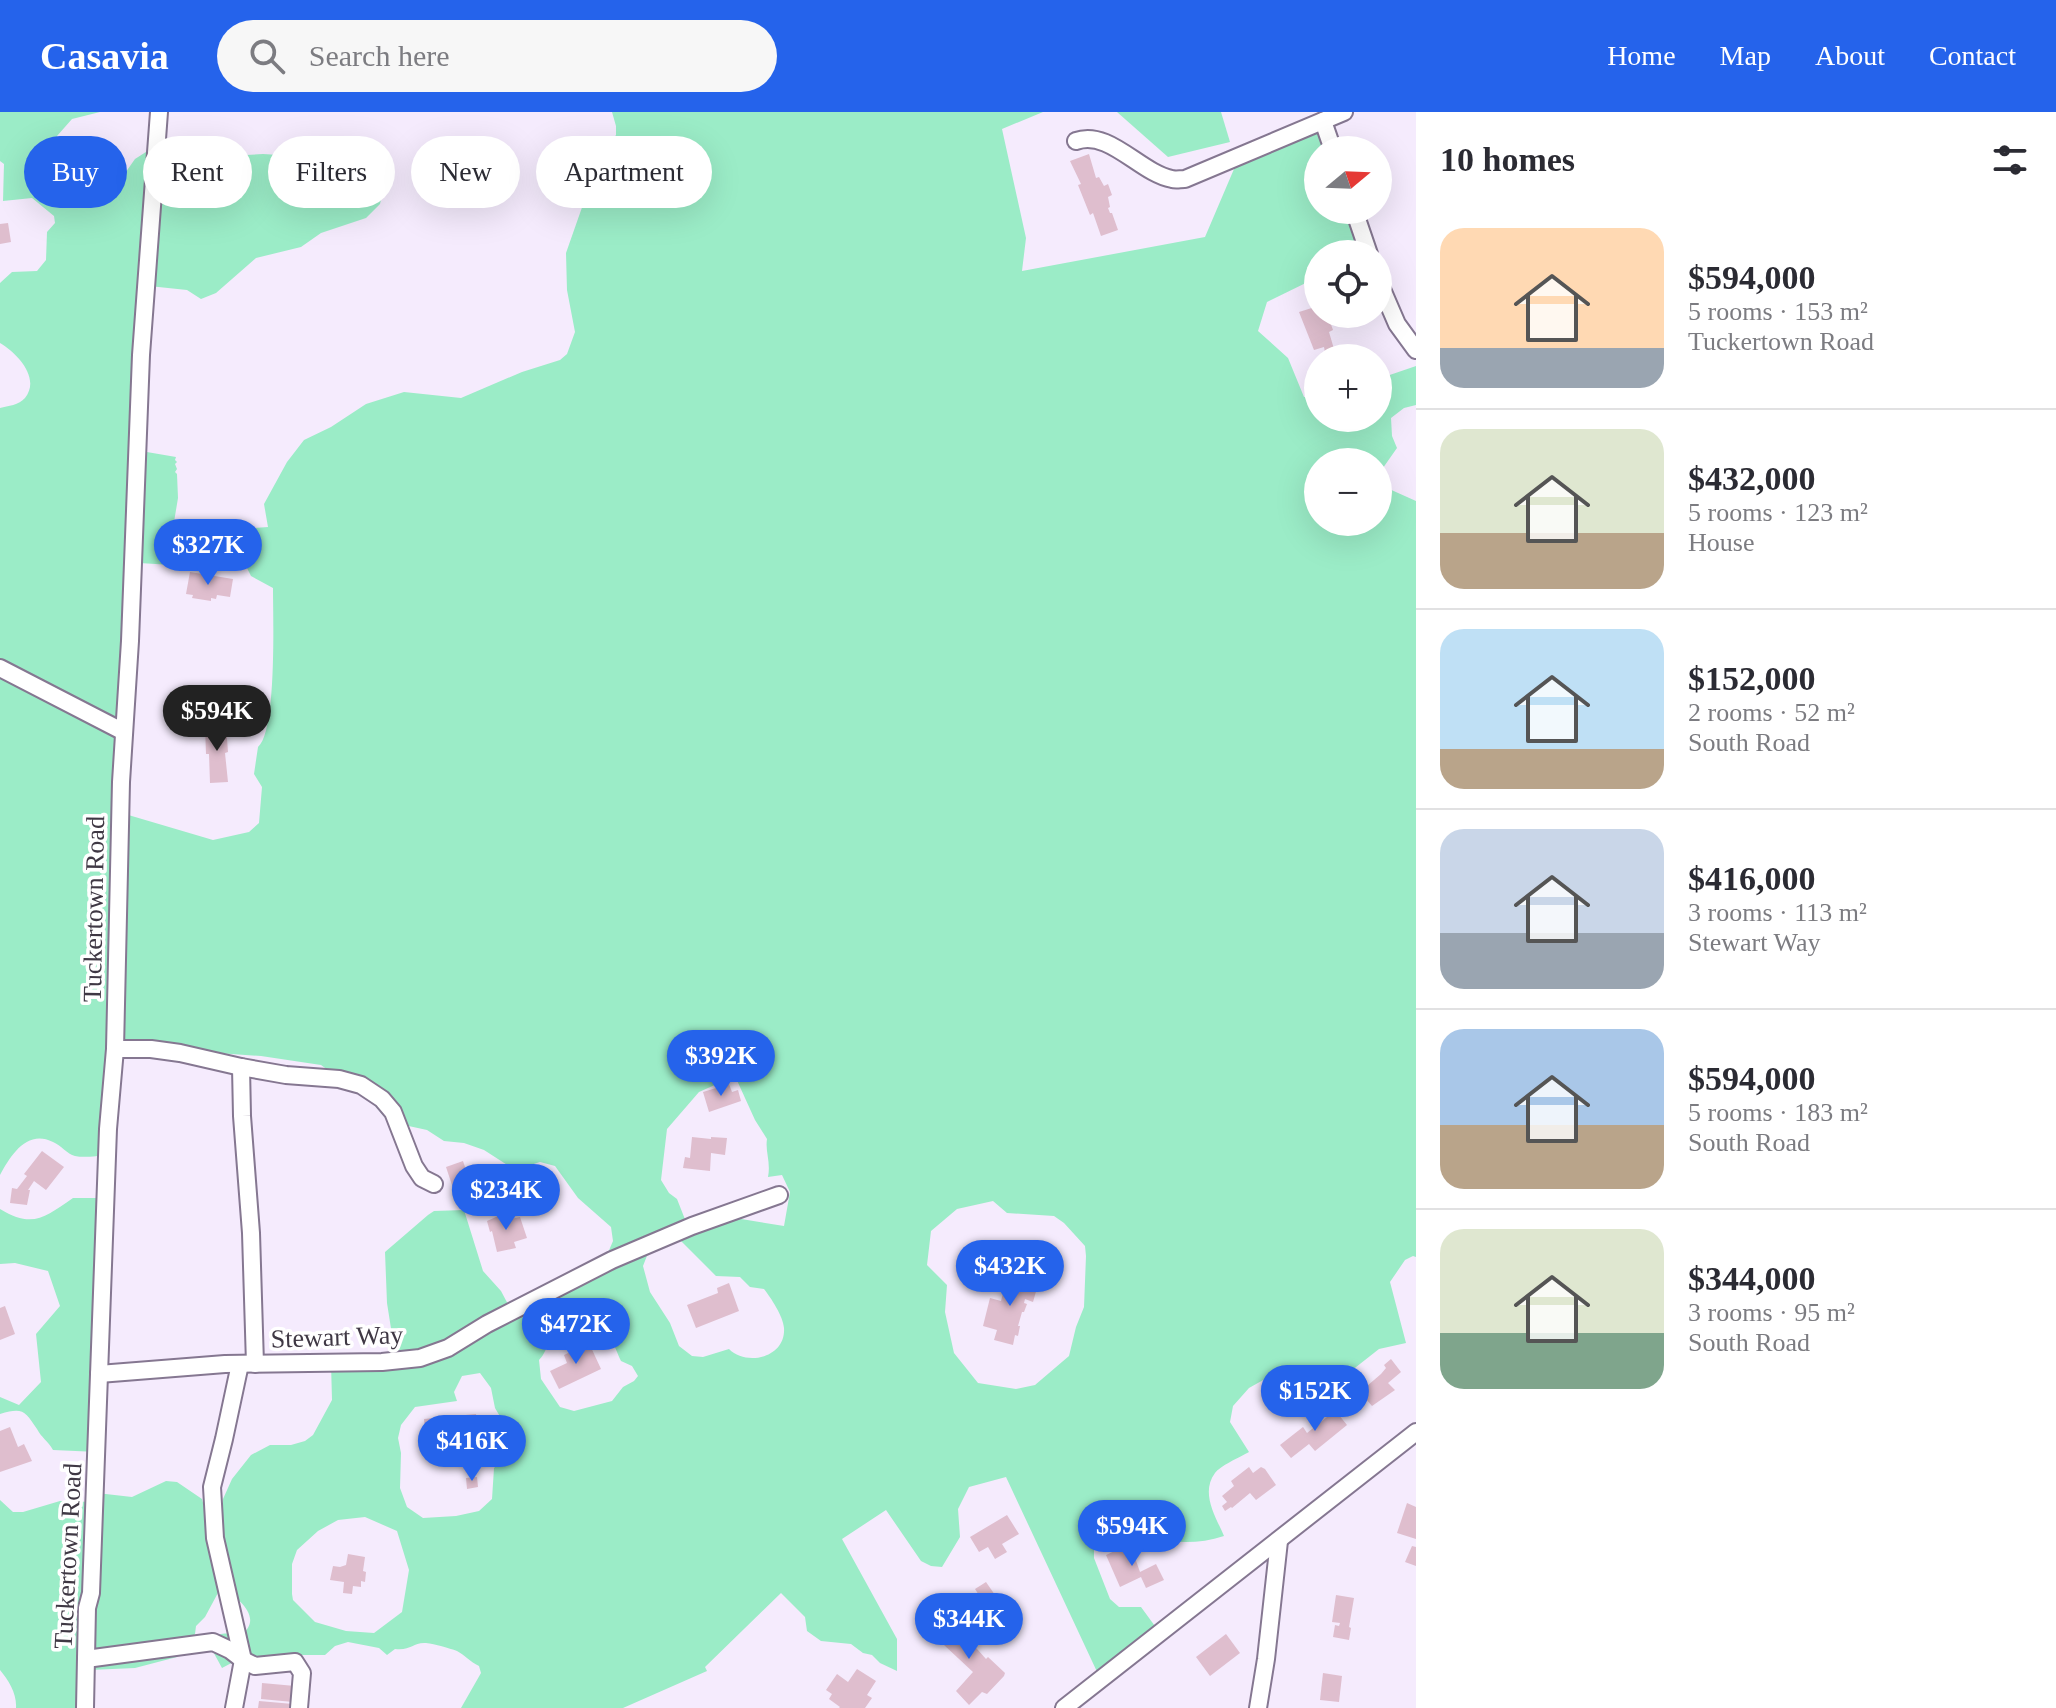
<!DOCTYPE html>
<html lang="en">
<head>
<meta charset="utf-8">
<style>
  :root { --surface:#fff; --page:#f7f7f7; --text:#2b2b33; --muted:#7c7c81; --line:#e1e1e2; --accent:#2563eb }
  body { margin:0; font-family:Georgia,serif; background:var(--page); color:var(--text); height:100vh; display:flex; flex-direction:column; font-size:30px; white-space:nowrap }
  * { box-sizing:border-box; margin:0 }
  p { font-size:26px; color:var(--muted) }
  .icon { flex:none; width:44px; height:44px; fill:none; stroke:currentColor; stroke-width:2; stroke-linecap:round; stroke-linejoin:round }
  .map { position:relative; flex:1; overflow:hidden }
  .sheet { display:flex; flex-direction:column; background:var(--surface); width:640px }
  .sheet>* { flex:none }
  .banner { position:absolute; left:24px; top:24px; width:760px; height:72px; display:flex; gap:16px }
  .needle { width:52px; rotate:71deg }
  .buttons { position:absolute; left:1304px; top:24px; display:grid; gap:16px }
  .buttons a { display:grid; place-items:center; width:88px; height:88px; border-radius:50%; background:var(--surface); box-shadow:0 8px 32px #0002; font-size:40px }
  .price { position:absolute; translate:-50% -68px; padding:0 18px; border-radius:28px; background:var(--accent); color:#fff; font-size:26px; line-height:52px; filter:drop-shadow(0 2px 4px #0008) }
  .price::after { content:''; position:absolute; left:50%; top:48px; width:24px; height:18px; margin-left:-12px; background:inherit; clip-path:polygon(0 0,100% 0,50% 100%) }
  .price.on { background:#222; color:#fff }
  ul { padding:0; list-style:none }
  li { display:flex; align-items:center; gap:24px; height:200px; padding:0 24px }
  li+li { border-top:2px solid var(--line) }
  li span { display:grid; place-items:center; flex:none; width:224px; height:160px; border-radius:24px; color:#555 }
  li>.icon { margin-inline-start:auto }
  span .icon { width:96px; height:96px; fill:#fffc; stroke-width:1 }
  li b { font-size:34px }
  h2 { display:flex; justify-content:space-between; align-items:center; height:96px; padding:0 24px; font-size:34px }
  .tag { padding:0 28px; border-radius:36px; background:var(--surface); box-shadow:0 8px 32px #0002; font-size:28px; line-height:72px }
  .tag.on { background:var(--accent); color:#fff }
  header { display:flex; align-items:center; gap:48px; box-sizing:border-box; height:112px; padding:0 40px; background:var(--accent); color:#fff }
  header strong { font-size:38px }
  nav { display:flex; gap:44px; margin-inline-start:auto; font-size:28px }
  .search { width:560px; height:72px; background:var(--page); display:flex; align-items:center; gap:20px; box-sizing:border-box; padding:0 28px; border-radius:44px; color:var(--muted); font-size:30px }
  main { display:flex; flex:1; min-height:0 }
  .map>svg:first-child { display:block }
  .green { fill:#9becc7; fill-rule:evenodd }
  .building { fill:#dfbece }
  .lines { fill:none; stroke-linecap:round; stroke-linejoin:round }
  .minor-casing { stroke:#857791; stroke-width:20 }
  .minor { stroke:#fff; stroke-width:16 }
  .labels { text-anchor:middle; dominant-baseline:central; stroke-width:7; stroke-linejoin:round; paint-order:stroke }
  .street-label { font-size:26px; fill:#3f3844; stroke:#fff }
</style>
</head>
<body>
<header>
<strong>Casavia</strong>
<div class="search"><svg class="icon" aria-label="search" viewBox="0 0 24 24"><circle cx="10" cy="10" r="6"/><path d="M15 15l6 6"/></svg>Search here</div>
<nav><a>Home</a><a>Map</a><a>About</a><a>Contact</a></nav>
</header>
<main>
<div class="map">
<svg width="1416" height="1596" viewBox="0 0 1416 1596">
  <rect width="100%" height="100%" fill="#f5ebfd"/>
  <g class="green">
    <path d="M0 0H100L72 7 57 24 68 69 89 84 111 81 135 47 160 31 194 34 226 44 263 42 361 48 375 57 385 71 380 92 366 106 321 121 301 135 256 146 216 181 201 187 187 178 149 174 141 339 176 345 175 348 177 350 175 352 177 357 175 360 177 362 178 386 173 416 187 421 268 415 264 392 287 350 304 328 331 315 366 292 404 280 461 286 522 260 560 248 567 242 575 220 567 178 566 141 586 84 577 69 585 49 606 37 616 23V14L612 0H1043L1002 17 1026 126 1022 159 1205 125 1237 50 1321 10 1331 38H1318V98H1351L1366 142H1318V165L1267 190 1258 219 1288 246 1304 285 1318 284V306H1378V267L1416 254V293L1404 296 1391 306 1392 324 1397 336 1378 363V350H1318V410H1378V372L1416 389V1145L1413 1144 1405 1148 1390 1170 1406 1231 1379 1237 1351 1259 1347 1277C1325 1276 1318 1280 1305 1298L1279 1268 1265 1267 1249 1276 1233 1294 1230 1310 1249 1340C1240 1345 1220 1354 1215 1361 1200 1381 1216 1405 1224 1424 1200 1432 1178 1431 1153 1427L1143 1413 1128 1411 1104 1420 1094 1433V1446L1110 1487 1119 1495H1141L1160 1521 1099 1564 1006 1365 969 1375 958 1397 960 1425 942 1455 931 1454 921 1449 886 1398 842 1427 897 1527V1559L880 1551 872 1543 863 1541 851 1532 821 1529 807 1519 805 1505 781 1481 705 1555 707 1559 623 1596H461L481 1561 479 1554C470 1550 465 1543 457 1539 449 1536 435 1532 426 1531 413 1530 411 1539 395 1537L387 1543 379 1536 348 1530 335 1534 325 1543H300L284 1557 241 1546 222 1556 210 1534C220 1518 222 1521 240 1524 265 1506 238 1487 223 1475L219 1479 205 1505 196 1514 195 1522 183 1533 177 1545 135 1556 90 1558 87 1596H16C17 1582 9 1569 0 1558V1388L13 1400H23L60 1389 94 1390 97 1381 132 1385 166 1369 177 1370 202 1387 209 1414 221 1413 223 1387 232 1367 251 1343 270 1333H291L305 1329 313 1323 332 1288 331 1251 396 1248 387 1191 385 1140 428 1103 434 1099 464 1098 483 1159 501 1179 511 1198 607 1143 613 1129 611 1115 578 1086 555 1054 540 1050 515 1058 484 1038 464 1031 444 1029 427 1018 404 1013 395 1018 371 989 321 953 261 944 118 934 107 1043C97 1044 84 1046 75 1044 67 1042 61 1033 53 1030 27 1017 11 1043 0 1063V296C8 294 19 293 25 286 41 266 17 241 0 231V171L12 160 37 159 46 148 47 120 55 111 54 104 32 86 3 89 4 52 0 49ZM190 443 238 447 247 456 251 464 273 476C273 504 277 619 258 635L254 662 262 675 259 711 249 720 213 728 125 702 139 451 172 453ZM735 964 755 1008 767 1027C765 1040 771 1050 768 1065L782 1063 790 1080 784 1114 723 1104 688 1115 677 1087 669 1081 661 1068 667 1017 699 980ZM993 1089 1007 1101 1054 1104 1064 1111 1085 1134 1086 1144 1084 1195 1076 1215 1069 1244 1035 1273 1016 1277 978 1271 954 1241 945 1200 947 1173 927 1153 931 1119 957 1097ZM680 1128 716 1164 740 1165 750 1175 764 1177C771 1186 783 1204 784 1216 786 1245 747 1255 729 1237L703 1245 692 1244 679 1234 670 1211 650 1180 643 1154 650 1136ZM588 1213C611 1215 612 1230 621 1249L632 1254 638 1264 634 1269 623 1275 612 1289 574 1299 560 1295 541 1267 539 1248C545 1242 545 1237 550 1230 558 1218 575 1216 588 1213ZM480 1261 491 1276 495 1296 508 1318 506 1344 494 1356 492 1387 479 1399 456 1404 423 1406 407 1395 400 1376 401 1341 398 1326 401 1313 415 1295 457 1289 454 1280 462 1264ZM365 1405 397 1419 409 1458 402 1500 374 1521 346 1519 315 1510 293 1488 292 1482V1452L297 1438 318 1419 338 1408Z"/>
    <polygon points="1117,0 1221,0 1230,30 1168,45"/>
    <path d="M73 1086H107L98 1340 53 1338C48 1329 41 1325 37 1317 25 1299 23 1295 0 1302V1285L19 1293 41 1270 36 1222 60 1194 48 1159 15 1151 0 1152V1097C33 1117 45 1105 73 1086Z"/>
  </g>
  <g class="building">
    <polygon points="93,27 106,61 98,64 97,60 91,62 80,32"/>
    <polygon points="1089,42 1096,66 1099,65 1104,74 1108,72 1112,83 1108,85 1110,95 1108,96 1110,101 1112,101 1118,118 1101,124 1093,101 1090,103 1078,73 1081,72 1070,49"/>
    <polygon points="8,111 11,130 0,132 0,112"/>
    <polygon points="1318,194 1318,202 1323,202 1324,206 1328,204 1333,218 1329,220 1334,237 1349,232 1354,246 1326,246 1324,235 1314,238 1299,200"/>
    <polygon points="190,460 233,467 230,485 217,483 216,487 211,486 211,489 192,486 193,483 186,482"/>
    <polygon points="226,613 228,640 225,641 228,670 210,671 209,642 206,642 205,614"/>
    <polygon points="729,972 732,980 738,978 741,989 709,1000 703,980"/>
    <polygon points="692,1025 711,1027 711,1025 727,1026 725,1043 711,1041 710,1059 683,1056 685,1045 690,1046"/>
    <polygon points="42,1039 64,1055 46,1078 34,1069 28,1078 30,1078 27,1093 10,1091 12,1076 17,1077 27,1064 24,1062"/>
    <polygon points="463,1049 470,1070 453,1076 446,1055"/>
    <polygon points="522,1075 529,1095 511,1100 505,1081"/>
    <polygon points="505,1101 507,1108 520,1105 527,1126 514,1130 516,1136 497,1140 492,1119 490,1120 487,1109"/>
    <polygon points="1008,1161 1039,1169 1033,1190 1025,1187 1024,1191 1027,1192 1024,1200 1022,1200 1018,1214 1020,1214 1018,1224 1015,1223 1013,1233 994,1228 997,1218 983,1214 990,1186 1001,1189"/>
    <polygon points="729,1171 739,1199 696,1216 687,1193 718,1181 717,1176"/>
    <polygon points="5,1194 15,1222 0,1228 0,1196"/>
    <polygon points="589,1231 601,1257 559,1277 550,1259 567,1251 564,1243"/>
    <polygon points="1391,1247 1401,1260 1388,1271 1395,1278 1372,1294 1360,1280 1381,1262 1386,1256 1384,1253"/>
    <polygon points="1330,1292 1347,1313 1315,1339 1309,1332 1291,1346 1280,1333 1303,1315 1307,1321 1327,1305 1321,1299"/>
    <polygon points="476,1302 479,1331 455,1333 455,1329 449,1330 449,1332 433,1331 431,1319 425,1319 424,1307"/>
    <polygon points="10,1315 18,1335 24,1332 32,1349 0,1360 0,1319"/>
    <polygon points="1249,1355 1253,1361 1261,1355 1265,1357 1276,1373 1256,1388 1250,1381 1232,1396 1231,1395 1225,1399 1222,1394 1227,1390 1222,1384 1234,1374 1231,1369"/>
    <polygon points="477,1365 478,1375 467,1377 466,1366"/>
    <polygon points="1407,1391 1416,1395 1416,1427 1397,1421"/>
    <polygon points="1007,1403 1019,1422 1002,1432 1007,1440 995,1447 988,1435 979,1440 970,1425"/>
    <polygon points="1130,1432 1140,1460 1156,1452 1164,1468 1146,1476 1141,1465 1120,1475 1106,1443"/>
    <polygon points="1412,1434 1416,1435 1416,1454 1405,1450"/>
    <polygon points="348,1442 365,1445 363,1459 366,1460 365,1470 361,1469 361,1475 353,1474 352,1482 343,1481 344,1470 330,1468 333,1454 340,1455 346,1453"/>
    <polygon points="986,1470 995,1483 984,1491 975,1477"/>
    <polygon points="1336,1483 1354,1486 1349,1515 1351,1516 1349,1528 1333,1525 1335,1513 1339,1514 1340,1511 1332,1510"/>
    <polygon points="943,1503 960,1518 986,1547 988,1545 1005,1561 1004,1564 987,1582 982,1580 969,1593 956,1579 973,1560 944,1533 945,1532 930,1517"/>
    <polygon points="1226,1522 1240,1541 1210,1564 1196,1545"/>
    <polygon points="857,1557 876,1569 867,1583 872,1586 865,1596 839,1596 840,1595 829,1587 832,1582 826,1578 837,1562 848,1570"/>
    <polygon points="1323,1561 1342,1564 1339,1590 1320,1588"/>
    <polygon points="262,1571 295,1574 293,1590 261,1587"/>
    <polygon points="259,1589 293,1592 292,1596 258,1596"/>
  </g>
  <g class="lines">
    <defs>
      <g id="minor">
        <polyline points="1323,9 1333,38"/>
        <path d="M1076 29C1109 17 1140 61 1172 67 1176 68 1180 67 1185 67L1344 0"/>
        <polyline points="1354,98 1369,142"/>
        <polyline points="1378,168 1397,212 1416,238"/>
        <polyline points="0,556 124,620"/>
        <polyline points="115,937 151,937 180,941 241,955 286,963 339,967 361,973 382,987 393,1000 414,1054 422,1066 434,1072"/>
        <polyline points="241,955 242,1004 251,1121 255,1252"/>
        <polyline points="99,1262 225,1252 382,1250 420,1246 448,1236 487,1212 612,1148 692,1114 779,1083"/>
        <polyline points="86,1547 213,1530 230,1538 243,1548 255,1554 295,1550 302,1561 299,1596"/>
        <polyline points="85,1596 87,1496 91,1481 108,1017 115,937 121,670 130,529 141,243 159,0"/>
        <polyline points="234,1596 243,1548 215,1426 212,1375 224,1327 240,1252"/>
        <polyline points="1064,1596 1416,1320"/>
        <polyline points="1258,1596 1266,1547 1279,1429"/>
      </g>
    </defs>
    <use href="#minor" class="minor-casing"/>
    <use href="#minor" class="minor"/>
  </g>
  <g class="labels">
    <g class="street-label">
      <text transform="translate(94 797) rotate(-89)">Tuckertown Road</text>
      <text transform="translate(337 1225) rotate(-2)">Stewart Way</text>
      <text transform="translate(68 1444) rotate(-87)">Tuckertown Road</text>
    </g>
  </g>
</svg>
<div class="buttons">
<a><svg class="needle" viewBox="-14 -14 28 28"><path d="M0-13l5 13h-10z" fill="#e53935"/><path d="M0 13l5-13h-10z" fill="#7c7c81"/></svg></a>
<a><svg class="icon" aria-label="locate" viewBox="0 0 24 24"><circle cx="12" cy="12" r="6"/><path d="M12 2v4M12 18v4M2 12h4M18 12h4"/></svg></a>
<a>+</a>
<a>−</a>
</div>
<b class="price" style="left:208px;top:475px">$327K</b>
<b class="price on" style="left:217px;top:641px">$594K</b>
<b class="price" style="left:721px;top:986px">$392K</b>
<b class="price" style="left:506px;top:1120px">$234K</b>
<b class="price" style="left:1010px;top:1196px">$432K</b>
<b class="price" style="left:576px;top:1254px">$472K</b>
<b class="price" style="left:1315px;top:1321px">$152K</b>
<b class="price" style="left:472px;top:1371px">$416K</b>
<b class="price" style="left:1132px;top:1456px">$594K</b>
<b class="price" style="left:969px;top:1549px">$344K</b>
<div class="banner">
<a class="tag on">Buy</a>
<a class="tag">Rent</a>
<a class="tag">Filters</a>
<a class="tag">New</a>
<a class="tag">Apartment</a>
</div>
</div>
<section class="sheet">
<h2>10 homes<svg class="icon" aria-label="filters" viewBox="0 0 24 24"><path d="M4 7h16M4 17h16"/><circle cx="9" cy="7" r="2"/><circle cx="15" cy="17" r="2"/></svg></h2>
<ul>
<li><span style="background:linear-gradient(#ffd9b3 75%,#9aa5b1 0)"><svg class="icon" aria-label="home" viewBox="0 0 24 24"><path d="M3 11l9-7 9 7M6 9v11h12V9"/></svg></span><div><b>$594,000</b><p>5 rooms · 153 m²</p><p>Tuckertown Road</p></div></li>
<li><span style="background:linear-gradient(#dfe7d0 65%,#b9a48a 0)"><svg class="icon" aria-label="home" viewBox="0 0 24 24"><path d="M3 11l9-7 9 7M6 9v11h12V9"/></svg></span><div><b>$432,000</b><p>5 rooms · 123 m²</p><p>House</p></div></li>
<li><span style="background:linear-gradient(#bfe0f5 75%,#b9a48a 0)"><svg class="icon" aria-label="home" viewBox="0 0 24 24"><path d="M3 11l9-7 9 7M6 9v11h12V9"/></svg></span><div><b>$152,000</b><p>2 rooms · 52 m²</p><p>South Road</p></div></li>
<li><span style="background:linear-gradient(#c9d6e8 65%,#9aa5b1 0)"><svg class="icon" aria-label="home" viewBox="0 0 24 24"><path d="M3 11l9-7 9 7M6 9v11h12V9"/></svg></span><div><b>$416,000</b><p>3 rooms · 113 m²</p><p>Stewart Way</p></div></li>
<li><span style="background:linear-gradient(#a9c7e8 60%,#b9a48a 0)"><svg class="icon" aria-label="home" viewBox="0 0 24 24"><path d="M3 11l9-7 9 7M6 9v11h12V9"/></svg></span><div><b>$594,000</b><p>5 rooms · 183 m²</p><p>South Road</p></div></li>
<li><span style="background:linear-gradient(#dfe7d0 65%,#7fa58c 0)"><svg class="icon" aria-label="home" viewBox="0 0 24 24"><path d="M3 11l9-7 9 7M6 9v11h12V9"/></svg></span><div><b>$344,000</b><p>3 rooms · 95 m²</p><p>South Road</p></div></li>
</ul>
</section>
</main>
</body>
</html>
